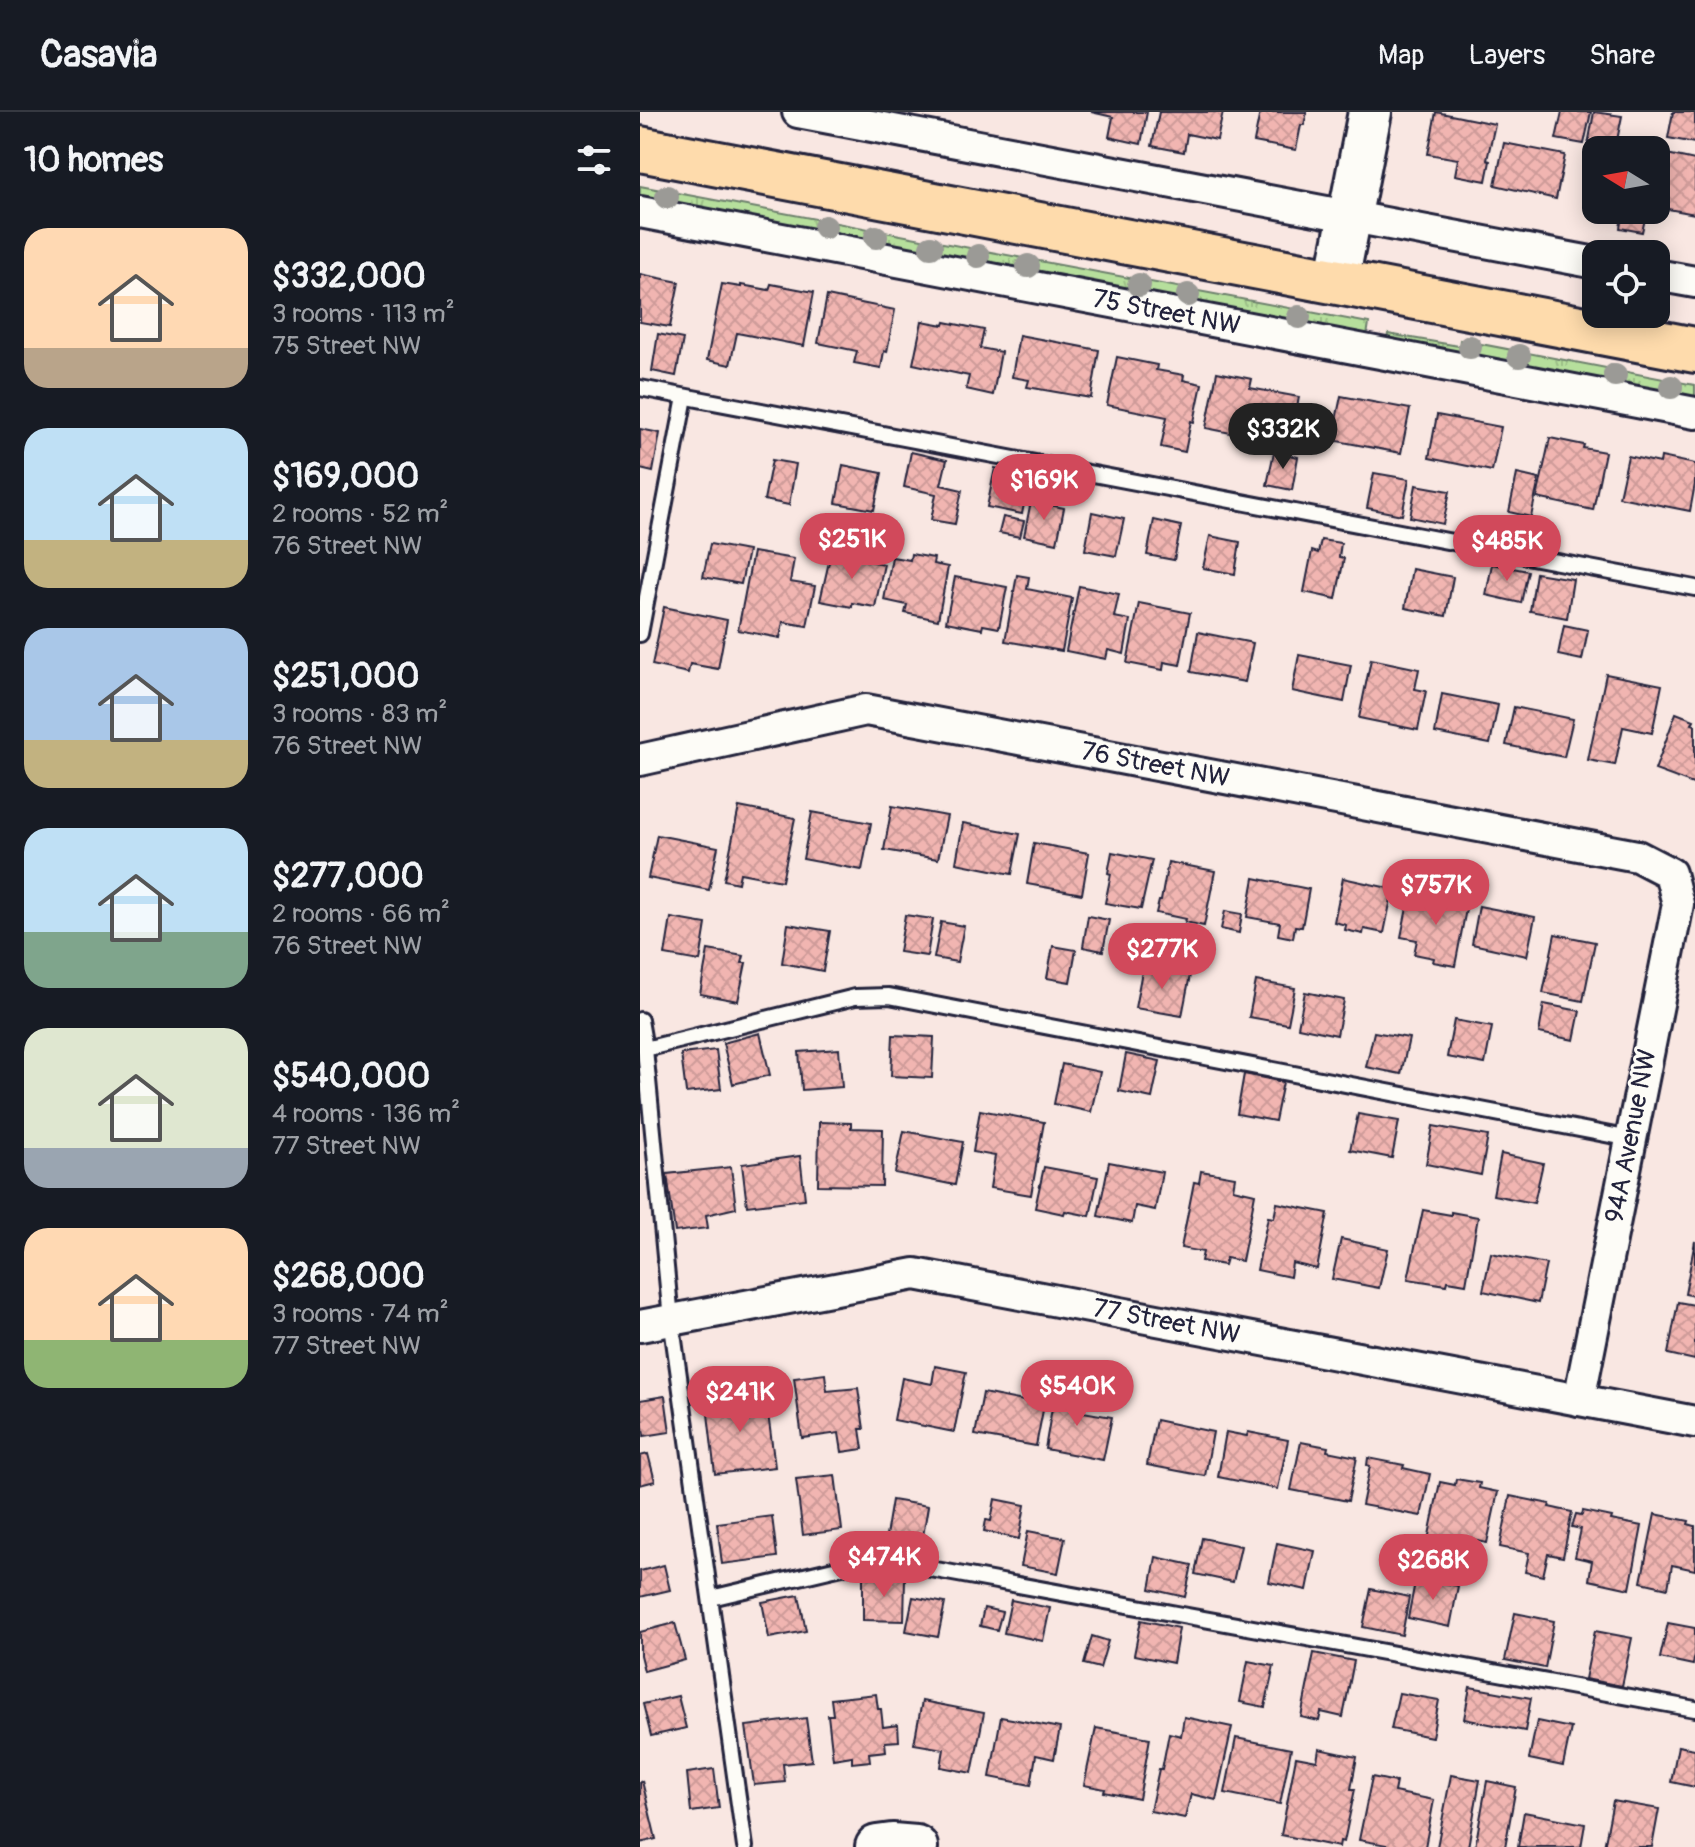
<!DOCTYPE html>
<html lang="en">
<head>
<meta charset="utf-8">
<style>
  :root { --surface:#171b24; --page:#20242c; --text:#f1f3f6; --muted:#9ea1a6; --line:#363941; --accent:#d1495b }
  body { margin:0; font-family:Pangolin,sans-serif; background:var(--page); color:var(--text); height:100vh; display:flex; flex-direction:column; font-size:30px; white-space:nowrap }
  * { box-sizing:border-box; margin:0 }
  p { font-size:26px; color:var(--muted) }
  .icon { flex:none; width:44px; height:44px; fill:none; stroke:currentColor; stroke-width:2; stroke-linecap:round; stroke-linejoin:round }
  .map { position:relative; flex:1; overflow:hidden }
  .side { display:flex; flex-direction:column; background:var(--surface); width:640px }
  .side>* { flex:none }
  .needle { width:52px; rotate:281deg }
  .tools { position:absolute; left:942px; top:24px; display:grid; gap:16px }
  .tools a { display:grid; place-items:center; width:88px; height:88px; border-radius:16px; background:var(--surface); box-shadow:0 4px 20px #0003; font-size:40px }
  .price { position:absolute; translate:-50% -68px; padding:0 18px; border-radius:28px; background:var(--accent); color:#fff; font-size:26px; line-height:52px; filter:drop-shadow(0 2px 4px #0008) }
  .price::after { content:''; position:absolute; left:50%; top:48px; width:24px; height:18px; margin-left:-12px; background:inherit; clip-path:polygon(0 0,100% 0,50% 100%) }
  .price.selected { background:#222; color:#fff }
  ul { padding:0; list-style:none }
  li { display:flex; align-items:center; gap:24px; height:200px; padding:0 24px }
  li span { display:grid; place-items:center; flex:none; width:224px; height:160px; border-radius:24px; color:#555 }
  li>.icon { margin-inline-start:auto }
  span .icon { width:96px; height:96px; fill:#fffc; stroke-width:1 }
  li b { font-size:34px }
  h2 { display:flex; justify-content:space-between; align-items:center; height:96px; padding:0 24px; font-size:34px }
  header { display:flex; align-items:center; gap:48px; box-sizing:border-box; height:112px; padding:0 40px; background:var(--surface); border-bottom:2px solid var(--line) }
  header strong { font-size:38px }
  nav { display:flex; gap:44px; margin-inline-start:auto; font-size:28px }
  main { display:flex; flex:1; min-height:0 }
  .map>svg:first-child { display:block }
  .grass { fill:url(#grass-tufts); stroke:#6c806c; stroke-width:2 }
  .building { fill:url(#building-cross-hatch); stroke:#22223b; stroke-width:2 }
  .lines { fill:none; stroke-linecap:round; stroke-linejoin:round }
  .lane-casing { stroke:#22223b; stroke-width:20 }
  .street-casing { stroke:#22223b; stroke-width:36 }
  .secondary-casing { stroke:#22223b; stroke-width:48 }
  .primary-casing { stroke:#22223b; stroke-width:50 }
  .lane { stroke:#fdfcf7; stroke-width:14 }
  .street { stroke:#fdfcf7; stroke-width:30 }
  .secondary { stroke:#fdfcf7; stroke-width:42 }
  .primary { stroke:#fedbac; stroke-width:44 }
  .tree { fill:#9b9a96 }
  .labels { text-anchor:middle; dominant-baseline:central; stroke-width:6; stroke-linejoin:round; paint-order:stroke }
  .street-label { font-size:26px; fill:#22223b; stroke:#fdfcf7 }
</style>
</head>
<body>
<header>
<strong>Casavia</strong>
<nav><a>Map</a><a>Layers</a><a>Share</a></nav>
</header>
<main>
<section class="side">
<h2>10 homes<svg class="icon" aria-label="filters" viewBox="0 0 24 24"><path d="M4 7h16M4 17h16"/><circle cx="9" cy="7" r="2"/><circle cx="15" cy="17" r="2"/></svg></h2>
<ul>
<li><span style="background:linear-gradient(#ffd9b3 75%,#b9a48a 0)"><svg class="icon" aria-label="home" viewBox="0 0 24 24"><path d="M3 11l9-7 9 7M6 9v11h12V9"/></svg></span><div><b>$332,000</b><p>3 rooms · 113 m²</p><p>75 Street NW</p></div></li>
<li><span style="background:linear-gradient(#bfe0f5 70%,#c2b280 0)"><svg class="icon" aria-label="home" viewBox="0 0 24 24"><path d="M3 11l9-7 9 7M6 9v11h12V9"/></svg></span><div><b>$169,000</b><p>2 rooms · 52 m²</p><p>76 Street NW</p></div></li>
<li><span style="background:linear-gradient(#a9c7e8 70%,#c2b280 0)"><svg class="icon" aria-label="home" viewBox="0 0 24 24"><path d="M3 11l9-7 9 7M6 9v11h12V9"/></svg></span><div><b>$251,000</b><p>3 rooms · 83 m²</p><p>76 Street NW</p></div></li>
<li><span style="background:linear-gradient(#bfe0f5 65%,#7fa58c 0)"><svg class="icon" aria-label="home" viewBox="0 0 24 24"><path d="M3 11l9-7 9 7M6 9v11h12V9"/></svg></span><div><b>$277,000</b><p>2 rooms · 66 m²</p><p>76 Street NW</p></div></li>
<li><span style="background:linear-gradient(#dfe7d0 75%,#9aa5b1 0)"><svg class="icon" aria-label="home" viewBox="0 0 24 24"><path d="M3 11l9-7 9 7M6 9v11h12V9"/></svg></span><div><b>$540,000</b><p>4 rooms · 136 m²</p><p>77 Street NW</p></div></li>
<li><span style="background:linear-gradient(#ffd9b3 70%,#8fb573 0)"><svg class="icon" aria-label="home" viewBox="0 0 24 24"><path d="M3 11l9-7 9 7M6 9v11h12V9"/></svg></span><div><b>$268,000</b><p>3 rooms · 74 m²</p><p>77 Street NW</p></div></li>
</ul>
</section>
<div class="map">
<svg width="1055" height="1735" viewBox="0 0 1055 1735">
  <defs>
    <pattern id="grass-tufts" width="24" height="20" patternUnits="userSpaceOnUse" patternTransform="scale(2)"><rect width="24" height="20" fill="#b6df9c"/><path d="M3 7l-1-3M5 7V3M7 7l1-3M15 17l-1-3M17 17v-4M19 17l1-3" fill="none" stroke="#9cbf87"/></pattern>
    <pattern id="building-cross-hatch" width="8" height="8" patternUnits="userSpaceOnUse" patternTransform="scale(2)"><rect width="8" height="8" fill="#f1b5b1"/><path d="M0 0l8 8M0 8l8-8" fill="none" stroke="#ce9b99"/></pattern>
  </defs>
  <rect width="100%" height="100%" fill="#f9e7e2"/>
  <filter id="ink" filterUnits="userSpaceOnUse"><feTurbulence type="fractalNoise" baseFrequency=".0125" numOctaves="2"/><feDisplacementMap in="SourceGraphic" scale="16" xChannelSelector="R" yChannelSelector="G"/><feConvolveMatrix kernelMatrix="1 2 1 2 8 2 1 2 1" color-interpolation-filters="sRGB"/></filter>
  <g filter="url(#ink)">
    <g class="grass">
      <polygon points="0,74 729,211 727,224 0,86"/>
      <polygon points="748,222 819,234 820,228 1055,273 1055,286 747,227"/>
    </g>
    <g class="building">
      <polygon points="451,0 507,0 501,32 469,25 473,5"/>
      <polygon points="519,0 583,0 577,28 547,22 544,40 512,34"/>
      <polygon points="620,0 667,0 664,13 661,13 656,38 614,30"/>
      <polygon points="796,0 855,12 847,48 850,49 846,69 815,63 818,47 788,42"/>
      <polygon points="922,0 951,0 944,32 916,27"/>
      <polygon points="954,0 982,4 975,38 948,33"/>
      <polygon points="1033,0 1055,0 1055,31 1028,26"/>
      <polygon points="864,31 925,43 916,87 855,73"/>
      <polygon points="1027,42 1055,48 1055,102 1017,95"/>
      <polygon points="980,98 1007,98 1002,120 980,116 983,99"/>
      <polygon points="0,162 39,170 30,215 0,210"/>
      <polygon points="82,172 101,175 101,173 129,178 131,172 174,180 164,234 97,221 90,253 67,248"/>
      <polygon points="187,184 255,198 247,240 244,239 241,256 214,251 217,239 178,231"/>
      <polygon points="282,209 304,213 305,210 344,218 340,236 361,240 353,283 326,277 329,264 273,252"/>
      <polygon points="18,222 43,227 36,264 12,259"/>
      <polygon points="379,223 459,238 451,286 387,275 389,268 372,265"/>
      <polygon points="477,245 517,253 516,258 544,263 543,268 562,272 554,310 551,309 545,340 521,335 527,305 467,293"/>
      <polygon points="577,260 612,267 610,276 659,285 650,333 566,316"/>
      <polygon points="701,284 770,297 761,341 692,328"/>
      <polygon points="797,303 861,315 852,359 789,346"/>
      <polygon points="0,317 20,321 13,360 0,357"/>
      <polygon points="910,326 944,333 943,336 965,340 953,398 897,386"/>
      <polygon points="271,340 307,348 301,373 322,378 315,412 291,408 296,382 264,375"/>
      <polygon points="634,340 658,345 652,378 627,373"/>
      <polygon points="988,344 1020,351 1021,345 1055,352 1055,372 1050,399 979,385"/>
      <polygon points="132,348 156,352 149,393 124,388"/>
      <polygon points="203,353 242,361 234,398 196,391"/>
      <polygon points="355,356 390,363 382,402 347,395"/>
      <polygon points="734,361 769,367 762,403 727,396"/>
      <polygon points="877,362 899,367 891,405 869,400"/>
      <polygon points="776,373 810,379 803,412 770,405"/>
      <polygon points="391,389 424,396 417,431 384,424"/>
      <polygon points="452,400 484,407 476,444 445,438"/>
      <polygon points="363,405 384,409 380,425 359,421"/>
      <polygon points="514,408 541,414 534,448 507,443"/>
      <polygon points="570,424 600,430 595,462 563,456"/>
      <polygon points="681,428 701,431 699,445 704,446 696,487 664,480 672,439 678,441"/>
      <polygon points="70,432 108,439 101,472 63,465"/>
      <polygon points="113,440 154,447 150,470 175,474 167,514 143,510 140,526 98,518"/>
      <polygon points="191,441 244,452 235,495 212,491 212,495 180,489"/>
      <polygon points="271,442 294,446 293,452 308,455 298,508 265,501 267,493 244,488 252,445 270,448"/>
      <polygon points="852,452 888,459 881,491 846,483"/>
      <polygon points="772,457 813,465 806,504 765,496"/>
      <polygon points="896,461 933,467 927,506 890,499"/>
      <polygon points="377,463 389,465 387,477 432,486 422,539 365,529"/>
      <polygon points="315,465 367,475 359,516 343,513 342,517 306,510"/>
      <polygon points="439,474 479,482 474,505 490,508 484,542 468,538 466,547 426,539"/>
      <polygon points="499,491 550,501 540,553 524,550 523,558 487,551"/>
      <polygon points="24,495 87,508 78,557 50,552 48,561 12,553"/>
      <polygon points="924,513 948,518 942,548 918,543"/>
      <polygon points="558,520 613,531 605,570 551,560"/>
      <polygon points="659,543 711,553 704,590 652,579"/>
      <polygon points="731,547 779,557 775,577 786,579 778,618 719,606"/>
      <polygon points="966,562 1022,573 1012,621 983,615 975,653 948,648"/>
      <polygon points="802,582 858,593 850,632 795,621"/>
      <polygon points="874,595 933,607 924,645 866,633"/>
      <polygon points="1036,601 1054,608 1052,612 1055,613 1055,667 1053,672 1015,658"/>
      <polygon points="252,694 307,704 298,747 244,738"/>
      <polygon points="99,695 155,706 142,769 100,761 98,771 84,768"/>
      <polygon points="172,700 231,711 222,758 163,747"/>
      <polygon points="323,711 380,722 372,762 316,751"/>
      <polygon points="17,723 78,735 69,778 8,766"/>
      <polygon points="394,731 449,741 442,782 387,772"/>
      <polygon points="472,740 512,748 501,797 465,791 471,762 468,761"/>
      <polygon points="528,750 575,759 564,814 545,810 546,807 516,801 519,789 521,789"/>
      <polygon points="614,766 669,777 662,815 655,814 653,826 638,823 640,811 607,805"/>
      <polygon points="703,766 753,777 744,821 724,817 723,822 705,818 706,813 694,810"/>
      <polygon points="792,779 812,783 811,788 827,792 815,854 793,850 794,846 774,842 777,828 761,825 769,786 790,790"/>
      <polygon points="839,794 895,805 887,844 832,832"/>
      <polygon points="585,799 602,802 599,821 581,817"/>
      <polygon points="265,803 293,807 287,844 259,840"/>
      <polygon points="448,804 469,808 463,839 443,835"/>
      <polygon points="31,806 66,812 60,849 25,843"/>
      <polygon points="301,810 324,814 317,850 294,846"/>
      <polygon points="148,812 190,819 183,859 142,851"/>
      <polygon points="915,822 955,830 943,889 903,881"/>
      <polygon points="544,831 560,834 557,853 541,850"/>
      <polygon points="413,834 436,838 430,870 407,866"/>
      <polygon points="68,838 104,844 102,851 106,851 98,889 60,882"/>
      <polygon points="503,854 550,863 542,904 495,896"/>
      <polygon points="616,869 655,876 648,912 609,905"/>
      <polygon points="665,880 704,888 697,923 658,915"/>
      <polygon points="904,892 940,899 934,928 899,921"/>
      <polygon points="814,908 852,915 845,952 807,945"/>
      <polygon points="734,920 769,926 761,962 726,955"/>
      <polygon points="120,921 130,963 93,972 83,931"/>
      <polygon points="253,923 294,925 292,966 251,964"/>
      <polygon points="199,937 202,975 162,978 159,940"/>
      <polygon points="76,938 81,977 46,981 41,942"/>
      <polygon points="486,942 520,949 512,986 479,979"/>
      <polygon points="422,952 460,960 451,1000 414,992"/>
      <polygon points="604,962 643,970 635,1009 597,1002"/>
      <polygon points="340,998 404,1010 391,1083 350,1076 355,1044 333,1040"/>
      <polygon points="718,1002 759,1009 752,1046 710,1038"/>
      <polygon points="179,1010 211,1011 211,1016 243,1017 242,1074 178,1073"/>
      <polygon points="793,1014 848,1024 841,1063 786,1052"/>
      <polygon points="264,1019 323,1030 315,1073 255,1061"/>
      <polygon points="861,1042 903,1051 894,1091 853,1083"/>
      <polygon points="160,1044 165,1087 107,1094 102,1052"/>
      <polygon points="469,1050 522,1060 515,1098 495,1094 492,1111 458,1104"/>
      <polygon points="91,1055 96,1096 66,1103 68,1116 35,1120 27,1062"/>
      <polygon points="404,1055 458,1065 450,1104 425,1099 424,1102 395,1096"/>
      <polygon points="561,1059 595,1065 593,1077 615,1082 602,1149 586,1146 584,1153 561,1149 563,1140 541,1136 554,1070 559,1071"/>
      <polygon points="637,1091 688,1101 677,1157 652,1151 650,1165 617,1158 628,1105 634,1106"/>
      <polygon points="783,1098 811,1103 811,1100 838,1105 826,1172 808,1169 807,1173 768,1167"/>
      <polygon points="701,1127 748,1137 739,1176 692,1167"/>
      <polygon points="1055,1129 1055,1184 1045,1182"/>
      <polygon points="851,1141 906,1152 898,1191 843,1179"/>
      <polygon points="1038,1190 1055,1193 1055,1248 1028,1242"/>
      <polygon points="295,1254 326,1260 314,1320 254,1308 262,1266 292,1272"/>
      <polygon points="185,1262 187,1279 218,1276 224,1317 220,1317 223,1337 202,1340 199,1321 162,1326 154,1266"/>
      <polygon points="415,1278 446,1284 443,1300 472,1305 463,1348 405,1337"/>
      <polygon points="99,1281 100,1289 126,1286 135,1355 75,1362 66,1285"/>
      <polygon points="343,1281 404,1293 396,1334 335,1323"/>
      <polygon points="25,1284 30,1320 4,1324 0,1288"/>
      <polygon points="516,1308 573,1320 565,1364 507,1353"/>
      <polygon points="586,1320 607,1324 608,1320 648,1328 638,1377 578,1365"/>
      <polygon points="661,1330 688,1335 687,1339 717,1345 708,1389 651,1378"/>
      <polygon points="8,1342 15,1369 0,1373 0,1344"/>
      <polygon points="728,1346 764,1353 763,1356 790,1362 781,1404 722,1393 730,1354 727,1353"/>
      <polygon points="195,1363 202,1418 163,1423 156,1367"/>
      <polygon points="816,1367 840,1371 839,1376 858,1380 847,1431 838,1429 835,1442 787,1433 800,1370 815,1373"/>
      <polygon points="870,1384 910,1392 909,1395 932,1400 923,1445 908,1442 903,1464 885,1460 889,1441 860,1435"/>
      <polygon points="355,1387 385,1393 379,1427 344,1419 346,1408 351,1409"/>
      <polygon points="252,1388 288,1394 281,1436 245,1430"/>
      <polygon points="943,1399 972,1405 971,1408 1002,1414 990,1477 949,1468 952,1449 935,1445 941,1417 932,1415 936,1402 942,1403"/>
      <polygon points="1015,1402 1049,1409 1048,1412 1055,1414 1055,1458 1032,1453 1028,1476 1001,1470"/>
      <polygon points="132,1404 137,1445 82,1452 77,1411"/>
      <polygon points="388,1419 425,1426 418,1461 381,1454"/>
      <polygon points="562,1426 601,1434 593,1470 555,1462"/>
      <polygon points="637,1431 675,1439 667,1478 629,1470"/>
      <polygon points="516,1445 552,1453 545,1485 510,1477"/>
      <polygon points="24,1453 30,1478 0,1485 0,1459"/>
      <polygon points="223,1465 265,1466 264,1509 223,1508"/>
      <polygon points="776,1465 818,1474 810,1515 768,1506"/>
      <polygon points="731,1477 769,1485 762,1523 723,1515"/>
      <polygon points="159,1483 166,1519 129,1526 122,1490"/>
      <polygon points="273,1485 305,1491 298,1525 266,1519"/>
      <polygon points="371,1488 410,1496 403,1529 364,1521"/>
      <polygon points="344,1496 362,1500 357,1518 340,1514"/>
      <polygon points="875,1501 914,1509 905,1556 865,1548"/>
      <polygon points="501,1508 539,1516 533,1551 494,1543"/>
      <polygon points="35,1511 45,1548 4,1559 0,1543 0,1520"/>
      <polygon points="1028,1511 1055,1516 1055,1543 1053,1553 1020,1546"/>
      <polygon points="955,1519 992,1526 982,1574 945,1567"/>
      <polygon points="452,1524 468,1529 460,1556 444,1552"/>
      <polygon points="674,1541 714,1549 703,1605 681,1600 679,1609 661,1605"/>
      <polygon points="608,1549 634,1554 625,1595 600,1590"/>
      <polygon points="830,1575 891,1586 885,1619 824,1607"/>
      <polygon points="759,1581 799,1588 792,1625 751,1617"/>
      <polygon points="236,1582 238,1597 241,1597 243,1615 258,1613 259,1629 245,1630 246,1639 229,1641 230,1649 212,1651 212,1644 193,1647 188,1603 193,1603 191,1587"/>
      <polygon points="38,1584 46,1616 11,1624 3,1592"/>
      <polygon points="282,1589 344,1601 332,1661 301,1655 304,1637 274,1632"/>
      <polygon points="361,1605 420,1616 414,1647 396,1643 391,1673 350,1665"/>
      <polygon points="544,1605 592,1615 576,1688 551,1682 545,1706 510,1699 519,1657 522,1657 529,1621 541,1624"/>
      <polygon points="166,1606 172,1649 143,1652 145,1670 114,1673 106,1614"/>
      <polygon points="897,1609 931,1616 923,1654 889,1647"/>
      <polygon points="456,1616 510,1626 499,1687 464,1680 465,1677 444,1673"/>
      <polygon points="596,1626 651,1637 640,1692 585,1681"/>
      <polygon points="1038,1634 1055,1637 1055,1675 1031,1670"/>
      <polygon points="679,1637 717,1645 711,1677 715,1677 704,1730 700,1729 699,1735 641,1723 656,1645 677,1649"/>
      <polygon points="74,1657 79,1696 51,1700 47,1661"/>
      <polygon points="811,1663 840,1668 828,1735 797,1735"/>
      <polygon points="732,1665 756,1670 754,1680 794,1688 785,1735 747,1735 747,1733 719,1728"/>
      <polygon points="2,1669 16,1727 0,1731 0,1670"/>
      <polygon points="847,1669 876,1675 865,1735 835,1735"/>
      <polygon points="973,1689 1019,1697 1012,1735 964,1735"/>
      <polygon points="884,1700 945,1712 941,1735 878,1735"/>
    </g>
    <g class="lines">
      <defs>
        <g id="lane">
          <polyline points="0,276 1055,476"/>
          <polyline points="0,522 45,285"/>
          <polyline points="0,908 5,937 31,1207 105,1735"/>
          <polyline points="5,937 215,885 249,884 991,1027"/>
          <polyline points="71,1486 236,1447 1055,1597"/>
        </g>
        <g id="street">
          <polyline points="158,0 956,151"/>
          <path id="s1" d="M0 100 1055 301"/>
          <polyline points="1016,163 1055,170"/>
          <path id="s2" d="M0 648 226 598 997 744 1030 761 1038 792 939 1288"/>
          <path id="s3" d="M0 1214 275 1162 1055 1310"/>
        </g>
        <g id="secondary">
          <polyline points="697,169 730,0"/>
          <polyline points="237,1735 252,1733 276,1735"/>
        </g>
        <polyline id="primary" points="0,37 1055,238"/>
      </defs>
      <use href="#lane" class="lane-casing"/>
      <use href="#street" class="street-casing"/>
      <use href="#secondary" class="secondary-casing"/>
      <use href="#primary" class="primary-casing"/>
      <use href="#lane" class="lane"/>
      <use href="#street" class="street"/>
      <use href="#secondary" class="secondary"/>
      <use href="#primary" class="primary"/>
    </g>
    <g class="tree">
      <circle cx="27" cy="85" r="12"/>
      <circle cx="185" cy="115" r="12"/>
      <circle cx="236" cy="125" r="12"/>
      <circle cx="291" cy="135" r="12"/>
      <circle cx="338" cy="144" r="12"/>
      <circle cx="388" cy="154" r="12"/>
      <circle cx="499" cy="173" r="12"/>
      <circle cx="548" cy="183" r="12"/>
      <circle cx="659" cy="205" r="12"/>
      <circle cx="830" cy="235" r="12"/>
      <circle cx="879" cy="244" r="12"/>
      <circle cx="975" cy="263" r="12"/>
      <circle cx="1031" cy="275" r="12"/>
    </g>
  </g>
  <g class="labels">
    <g class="street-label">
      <text stroke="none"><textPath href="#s1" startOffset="536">75 Street NW</textPath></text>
      <text stroke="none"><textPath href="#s2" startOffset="526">76 Street NW</textPath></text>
      <text transform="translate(991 1024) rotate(-79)">94A Avenue NW</text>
      <text stroke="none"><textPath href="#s3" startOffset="536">77 Street NW</textPath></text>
    </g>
  </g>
</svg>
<div class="tools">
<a><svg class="needle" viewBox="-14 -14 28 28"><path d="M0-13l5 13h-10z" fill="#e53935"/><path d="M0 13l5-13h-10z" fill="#9ea1a6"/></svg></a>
<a><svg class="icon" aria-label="locate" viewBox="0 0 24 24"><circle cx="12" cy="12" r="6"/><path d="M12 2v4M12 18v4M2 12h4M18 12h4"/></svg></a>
</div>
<b class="price selected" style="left:643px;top:359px">$332K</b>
<b class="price" style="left:404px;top:410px">$169K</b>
<b class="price" style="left:212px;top:469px">$251K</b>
<b class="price" style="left:867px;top:471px">$485K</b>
<b class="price" style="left:796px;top:815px">$757K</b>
<b class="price" style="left:522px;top:879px">$277K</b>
<b class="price" style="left:437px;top:1316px">$540K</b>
<b class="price" style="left:100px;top:1322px">$241K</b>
<b class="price" style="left:244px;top:1487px">$474K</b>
<b class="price" style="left:793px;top:1490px">$268K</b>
</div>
</main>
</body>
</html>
